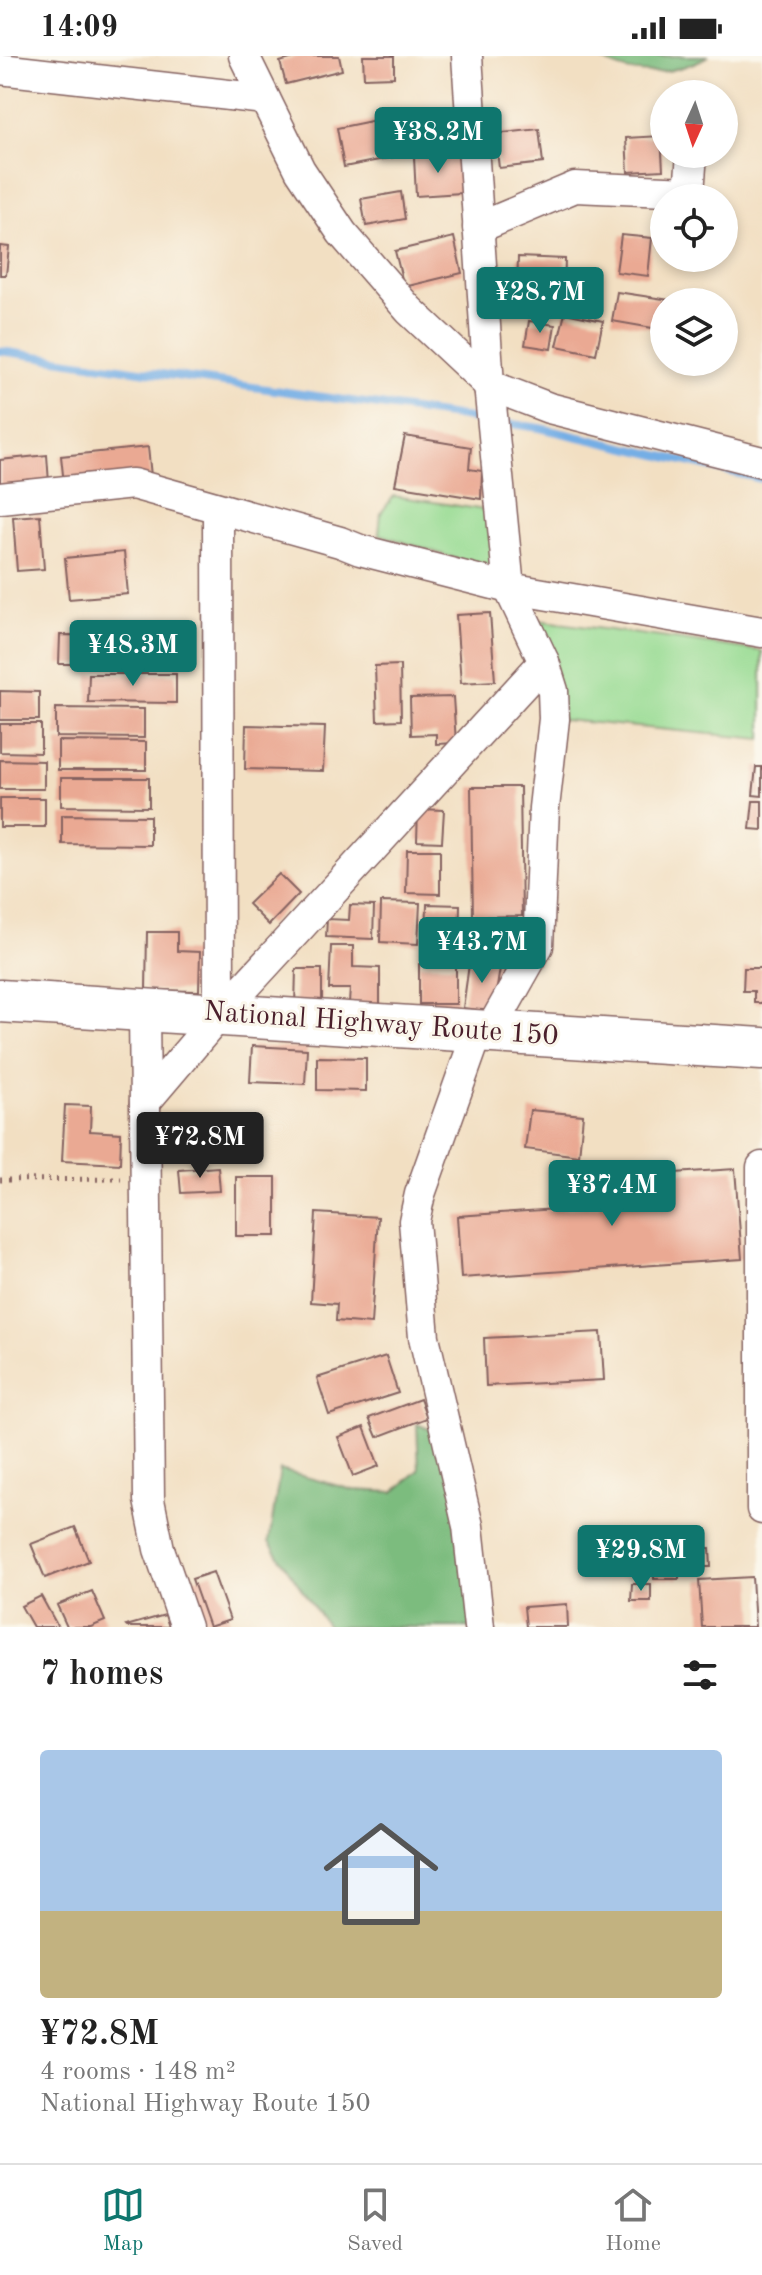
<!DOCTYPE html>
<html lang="en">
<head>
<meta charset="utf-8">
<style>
  :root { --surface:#fff; --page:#f2f2f2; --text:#222; --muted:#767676; --line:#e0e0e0; --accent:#0f766e }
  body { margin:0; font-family:"Old Standard TT",serif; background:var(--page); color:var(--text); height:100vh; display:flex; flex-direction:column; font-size:30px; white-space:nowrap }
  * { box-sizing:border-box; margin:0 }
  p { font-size:26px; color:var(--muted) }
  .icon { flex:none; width:44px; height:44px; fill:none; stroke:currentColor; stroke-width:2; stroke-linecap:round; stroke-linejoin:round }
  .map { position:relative; height:1571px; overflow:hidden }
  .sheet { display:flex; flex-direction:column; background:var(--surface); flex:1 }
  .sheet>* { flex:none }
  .needle { width:52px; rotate:183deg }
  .fabs { position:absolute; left:650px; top:24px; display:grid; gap:16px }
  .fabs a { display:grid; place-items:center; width:88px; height:88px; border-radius:50%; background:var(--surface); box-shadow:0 4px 12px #0003; font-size:40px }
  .price { position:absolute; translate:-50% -68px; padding:0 18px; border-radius:8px; background:var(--accent); color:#fff; font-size:26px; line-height:52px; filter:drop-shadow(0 2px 4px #0008) }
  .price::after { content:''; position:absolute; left:50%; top:48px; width:24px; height:18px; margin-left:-12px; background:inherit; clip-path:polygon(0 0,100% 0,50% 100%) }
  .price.active { background:#222; color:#fff }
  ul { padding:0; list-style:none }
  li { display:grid; align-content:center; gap:16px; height:424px; padding:0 40px }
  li+li { border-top:2px solid var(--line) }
  li span { display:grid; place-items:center; height:248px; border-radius:8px; color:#555 }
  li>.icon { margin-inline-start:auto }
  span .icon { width:144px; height:144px; fill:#fffc; stroke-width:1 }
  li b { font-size:34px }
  h2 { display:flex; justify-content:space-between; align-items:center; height:96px; padding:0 40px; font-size:34px }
  .status { display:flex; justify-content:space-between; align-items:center; height:56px; padding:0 40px; background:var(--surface); direction:ltr }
  .status svg { height:22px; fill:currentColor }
  .tab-bar { display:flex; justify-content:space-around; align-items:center; height:112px; border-top:2px solid var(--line); background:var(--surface); font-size:22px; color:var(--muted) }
  .tab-bar a { display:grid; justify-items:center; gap:4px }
  .tab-bar .active { color:var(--accent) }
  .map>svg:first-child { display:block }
  .green { fill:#9adc94; stroke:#727e60; stroke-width:2 }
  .forest { fill:#7bbc7e; stroke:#626e54; stroke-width:2 }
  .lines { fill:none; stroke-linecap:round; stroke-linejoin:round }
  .stream { stroke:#75aee5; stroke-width:8 }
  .building { fill:#eaa993 }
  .minor-casing { stroke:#856260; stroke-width:33 }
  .highway-casing { stroke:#856260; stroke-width:45 }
  .path { stroke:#856260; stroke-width:5; stroke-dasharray:2 6; stroke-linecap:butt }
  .minor { stroke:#fff; stroke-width:30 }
  .highway { stroke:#fff; stroke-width:42 }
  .labels { text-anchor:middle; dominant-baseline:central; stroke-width:6; stroke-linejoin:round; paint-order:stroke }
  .street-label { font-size:28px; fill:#4a1f2b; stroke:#fbf7ec }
</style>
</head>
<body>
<div class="status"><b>14:09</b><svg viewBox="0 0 49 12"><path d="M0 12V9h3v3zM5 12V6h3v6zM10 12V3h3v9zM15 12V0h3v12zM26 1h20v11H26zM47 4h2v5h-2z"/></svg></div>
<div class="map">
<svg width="762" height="1571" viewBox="0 0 762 1571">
  <rect width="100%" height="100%" fill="#fbf7ec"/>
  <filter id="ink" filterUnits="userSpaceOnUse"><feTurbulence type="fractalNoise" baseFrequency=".0125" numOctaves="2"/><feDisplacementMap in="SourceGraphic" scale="16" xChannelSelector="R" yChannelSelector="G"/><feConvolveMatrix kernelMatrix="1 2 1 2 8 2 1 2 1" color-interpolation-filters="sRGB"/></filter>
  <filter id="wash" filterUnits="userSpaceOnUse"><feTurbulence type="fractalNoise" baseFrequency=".006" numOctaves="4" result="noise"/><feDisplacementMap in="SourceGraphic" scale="32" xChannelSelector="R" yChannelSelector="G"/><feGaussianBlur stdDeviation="1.8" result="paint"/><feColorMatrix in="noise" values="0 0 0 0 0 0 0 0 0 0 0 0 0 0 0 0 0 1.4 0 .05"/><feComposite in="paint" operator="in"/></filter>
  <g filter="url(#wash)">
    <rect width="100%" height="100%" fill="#f2dfc2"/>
    <g class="green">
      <polygon points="394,440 492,455 497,516 379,478 381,457"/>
      <polygon points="523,562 762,595 762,683 554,663"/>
    </g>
    <g class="forest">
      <path d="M596 0H709C672 19 632 25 596 0Z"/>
      <polygon points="417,1368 448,1381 474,1571 328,1571 269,1486 280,1414 353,1434 394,1436 419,1414"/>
    </g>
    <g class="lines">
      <polyline class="stream" points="0,295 540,372 762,423"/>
    </g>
    <g id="blocks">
      <g class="building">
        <polygon points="300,0 339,0 342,14 286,28 280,6"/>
        <polygon points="363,0 394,0 394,21 364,22"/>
        <polygon points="391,61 399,100 344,111 337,72"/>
        <polygon points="539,73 543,107 499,112 495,78"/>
        <polygon points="661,80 663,114 628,116 626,82"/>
        <polygon points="459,98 461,137 416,140 414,101"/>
        <polygon points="401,136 405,163 366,170 361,143"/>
        <polygon points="621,179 652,182 648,220 616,216"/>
        <polygon points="454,181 462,217 404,231 395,195"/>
        <polygon points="0,190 9,191 6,219 0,219"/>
        <polygon points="518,201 565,203 564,235 517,234"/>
        <polygon points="617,236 670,244 664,246 664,274 612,265"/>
        <polygon points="565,257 603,265 596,298 557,290"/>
        <polygon points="529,265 555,269 551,293 525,289"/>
        <polygon points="405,380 471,391 469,413 482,415 481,443 395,429"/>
        <polygon points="148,391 151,420 64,428 61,400"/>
        <polygon points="47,399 49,427 0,432 0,404"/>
        <polygon points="40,459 44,513 17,515 13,461"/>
        <polygon points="124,496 128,538 69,543 65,502"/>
        <polygon points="490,557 495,625 461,627 456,559"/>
        <polygon points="60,579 147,580 147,608 59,608"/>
        <polygon points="400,609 401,664 377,665 375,610"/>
        <polygon points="89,618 176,618 176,647 88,646"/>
        <polygon points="0,635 39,636 39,664 0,664"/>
        <polygon points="453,641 456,687 436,688 436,678 411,679 410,642"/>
        <polygon points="56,652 144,653 144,682 56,681"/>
        <polygon points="0,668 41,668 41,697 0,696"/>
        <polygon points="246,669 325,671 323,715 245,713"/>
        <polygon points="58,685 146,686 146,714 58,714"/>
        <polygon points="0,704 44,705 44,733 0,733"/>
        <polygon points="756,711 762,711 762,740 753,739"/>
        <polygon points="61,722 149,722 149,751 61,750"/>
        <polygon points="471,731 520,731 522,860 473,861"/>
        <rect x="0" y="742" width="45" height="29"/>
        <polygon points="753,745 762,745 762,774 750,773"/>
        <polygon points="418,753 444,754 442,786 417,785"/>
        <polygon points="62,759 150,760 150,789 62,788"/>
        <polygon points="407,794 440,794 440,838 406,837"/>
        <polygon points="279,818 299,838 269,869 248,848"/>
        <polygon points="381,846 420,847 418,888 380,886"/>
        <polygon points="427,848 460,849 459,885 426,884"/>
        <polygon points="350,849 374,850 373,883 326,881 327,863 349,864"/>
        <polygon points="147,876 177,876 177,895 200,896 199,935 146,934"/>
        <polygon points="331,890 353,890 353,911 380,912 380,948 349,947 350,933 329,933"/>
        <polygon points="470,901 501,906 493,956 463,952"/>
        <polygon points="419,908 456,909 456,948 419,948"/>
        <polygon points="744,912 762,912 762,947 754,947 754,935 743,935"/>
        <polygon points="296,913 322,913 322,952 295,951"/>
        <polygon points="252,990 307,993 305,1028 250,1026"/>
        <polygon points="317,1001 366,1002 366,1035 317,1034"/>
        <polygon points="65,1049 91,1050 90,1075 121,1077 120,1108 62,1105"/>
        <polygon points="530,1054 583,1059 579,1100 525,1093"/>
        <polygon points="167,1073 243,1073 242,1102 168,1100"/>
        <polygon points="218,1111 220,1135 181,1137 179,1114"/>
        <polygon points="735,1113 742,1203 461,1222 457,1160 599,1150 598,1122"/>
        <rect x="236" y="1121" width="40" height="59"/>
        <polygon points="316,1157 378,1161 371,1268 336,1265 337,1248 311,1246"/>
        <polygon points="601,1276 604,1324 486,1330 484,1282"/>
        <polygon points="386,1300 398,1337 329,1359 317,1322"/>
        <polygon points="420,1343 427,1362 377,1381 369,1362"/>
        <polygon points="364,1371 379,1410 353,1420 338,1381"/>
        <polygon points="75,1471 89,1505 45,1522 31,1488"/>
        <polygon points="686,1492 710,1492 711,1511 687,1511"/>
        <rect x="654" y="1496" width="25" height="27"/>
        <polygon points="213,1516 230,1564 209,1571 192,1523"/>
        <polygon points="752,1521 755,1571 702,1571 699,1524"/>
        <polygon points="632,1528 651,1528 651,1545 631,1545"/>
        <polygon points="92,1535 105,1565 91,1571 67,1571 57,1549"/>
        <polygon points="41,1540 58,1571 33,1571 21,1550"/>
        <polygon points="567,1548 568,1571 526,1571 524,1551"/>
        <polygon points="165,1559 169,1571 127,1571 126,1570"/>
      </g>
    </g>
  </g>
  <g filter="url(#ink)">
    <use href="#blocks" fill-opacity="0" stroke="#856260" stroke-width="2"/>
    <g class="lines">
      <defs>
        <g id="minor">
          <polyline points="244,0 300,114 342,177 409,254 489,329 549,352 762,406"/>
          <polyline points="467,0 489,329 509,532 544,606 553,635 554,663 544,752 538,890 490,975"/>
          <polyline points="0,13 265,43"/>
          <polyline points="478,172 575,131 689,136 692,98"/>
          <polyline points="0,442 133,428 340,486 360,494 509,532 762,576"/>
          <polyline points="218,453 219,959"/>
          <polyline points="144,954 149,1444 159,1493 186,1571"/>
          <polyline points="478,975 420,1138 414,1165 424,1281 468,1470 479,1571"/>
          <polyline points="145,1046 219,959 544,606"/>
          <polyline points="762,1111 762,1453"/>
        </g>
        <polyline id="highway" points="0,945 762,993"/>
      </defs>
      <use href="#minor" class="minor-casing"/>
      <use href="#highway" class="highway-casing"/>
      <polyline class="path" points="0,1124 121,1123"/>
      <use href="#minor" class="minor"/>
      <use href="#highway" class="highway"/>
    </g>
  </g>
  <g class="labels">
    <g class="street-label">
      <text transform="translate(381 969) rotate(4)">National Highway Route 150</text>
    </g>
  </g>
</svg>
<div class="fabs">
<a><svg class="needle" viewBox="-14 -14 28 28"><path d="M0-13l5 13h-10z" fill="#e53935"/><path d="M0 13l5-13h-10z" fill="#767676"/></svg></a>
<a><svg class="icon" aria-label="locate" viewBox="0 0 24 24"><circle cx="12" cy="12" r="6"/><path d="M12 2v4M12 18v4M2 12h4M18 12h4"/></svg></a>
<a><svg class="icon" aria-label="layers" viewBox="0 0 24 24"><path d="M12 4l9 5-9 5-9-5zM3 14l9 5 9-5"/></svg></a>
</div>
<b class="price" style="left:438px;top:119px">¥38.2M</b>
<b class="price" style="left:540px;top:279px">¥28.7M</b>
<b class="price" style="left:133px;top:632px">¥48.3M</b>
<b class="price" style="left:482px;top:929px">¥43.7M</b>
<b class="price active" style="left:200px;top:1124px">¥72.8M</b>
<b class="price" style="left:612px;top:1172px">¥37.4M</b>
<b class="price" style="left:641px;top:1537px">¥29.8M</b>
</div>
<section class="sheet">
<h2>7 homes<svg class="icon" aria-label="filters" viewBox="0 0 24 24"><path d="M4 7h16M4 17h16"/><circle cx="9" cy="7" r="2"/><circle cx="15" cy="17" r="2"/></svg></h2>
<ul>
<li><span style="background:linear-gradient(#a9c7e8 65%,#c2b280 0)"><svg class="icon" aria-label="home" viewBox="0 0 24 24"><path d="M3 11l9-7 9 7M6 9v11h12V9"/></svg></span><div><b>¥72.8M</b><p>4 rooms · 148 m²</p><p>National Highway Route 150</p></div></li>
</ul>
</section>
<nav class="tab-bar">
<a class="active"><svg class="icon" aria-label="map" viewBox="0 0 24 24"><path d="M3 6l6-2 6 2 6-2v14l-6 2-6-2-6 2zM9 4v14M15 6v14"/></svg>Map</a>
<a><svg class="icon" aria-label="saved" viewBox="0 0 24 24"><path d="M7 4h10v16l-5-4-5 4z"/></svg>Saved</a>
<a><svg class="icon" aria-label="home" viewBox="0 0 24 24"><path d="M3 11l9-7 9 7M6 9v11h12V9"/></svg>Home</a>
</nav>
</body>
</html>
